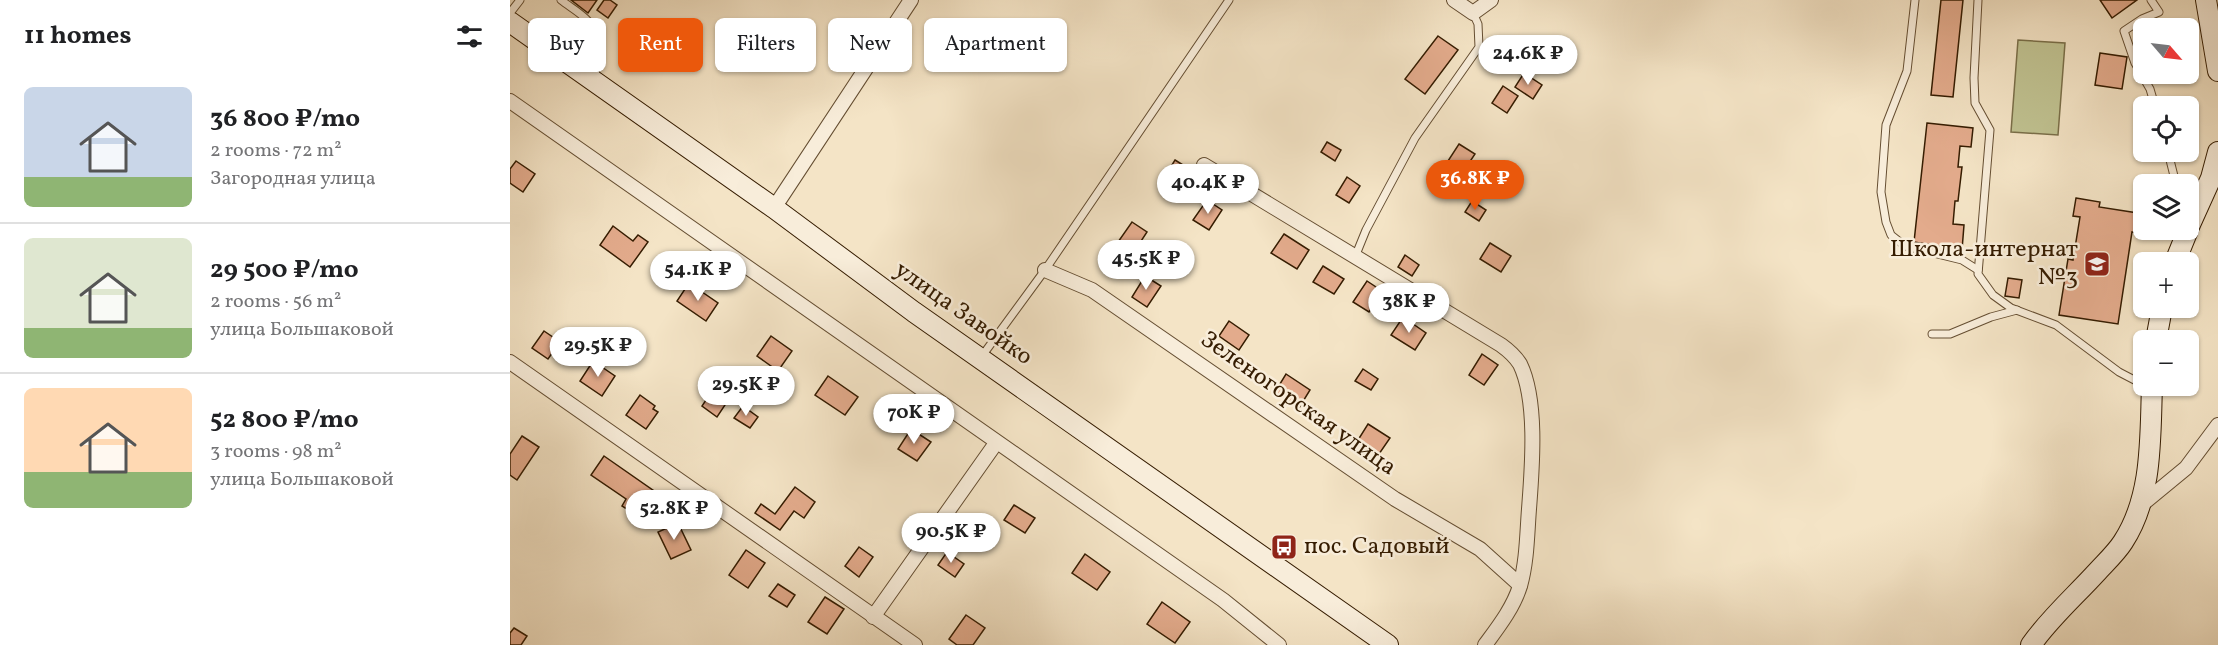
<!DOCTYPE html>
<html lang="en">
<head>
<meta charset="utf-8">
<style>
  :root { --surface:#fff; --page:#f6f6f6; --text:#202124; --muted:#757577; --line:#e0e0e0; --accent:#ea580c }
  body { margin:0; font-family:Vollkorn,serif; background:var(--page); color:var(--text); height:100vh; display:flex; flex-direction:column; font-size:22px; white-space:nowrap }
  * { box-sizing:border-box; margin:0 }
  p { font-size:20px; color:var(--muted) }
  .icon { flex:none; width:33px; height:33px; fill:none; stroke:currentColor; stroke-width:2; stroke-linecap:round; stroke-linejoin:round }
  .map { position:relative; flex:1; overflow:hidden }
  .side { display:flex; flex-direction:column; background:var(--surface); width:510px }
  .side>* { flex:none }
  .banner { position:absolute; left:18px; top:18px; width:570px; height:54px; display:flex; gap:12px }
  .needle { width:39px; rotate:118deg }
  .fabs { position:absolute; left:1623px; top:18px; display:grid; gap:12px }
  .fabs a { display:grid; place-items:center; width:66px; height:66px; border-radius:9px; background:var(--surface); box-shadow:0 2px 4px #0004; font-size:30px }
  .price { position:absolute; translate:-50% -51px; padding:0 14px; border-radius:21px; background:#fff; color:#222; font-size:20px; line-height:39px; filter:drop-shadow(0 2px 3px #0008) }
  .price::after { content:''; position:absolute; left:50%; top:36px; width:18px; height:14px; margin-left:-9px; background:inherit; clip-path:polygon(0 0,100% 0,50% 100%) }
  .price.selected { background:var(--accent); color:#fff }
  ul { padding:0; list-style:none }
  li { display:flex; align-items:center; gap:18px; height:150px; padding:0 24px }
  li+li { border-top:2px solid var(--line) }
  li span { display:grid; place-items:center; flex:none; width:168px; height:120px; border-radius:9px; color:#555 }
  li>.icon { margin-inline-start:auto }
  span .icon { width:72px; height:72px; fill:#fffc; stroke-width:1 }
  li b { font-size:26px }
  h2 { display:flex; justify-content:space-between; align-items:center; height:72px; padding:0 24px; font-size:26px }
  .pill { padding:0 21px; border-radius:9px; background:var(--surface); box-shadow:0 2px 4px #0004; font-size:21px; line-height:54px }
  .pill.selected { background:var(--accent); color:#fff }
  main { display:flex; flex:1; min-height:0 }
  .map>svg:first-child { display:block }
  .green { fill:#c0c291; stroke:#7a6f49; stroke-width:1.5 }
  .building { fill:#e3ab8c; stroke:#351c01; stroke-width:1.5 }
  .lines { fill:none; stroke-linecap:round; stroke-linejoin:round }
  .lane-casing { stroke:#654e32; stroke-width:9 }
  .street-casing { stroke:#654e32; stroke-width:16 }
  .secondary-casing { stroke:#351c01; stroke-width:22 }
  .lane { stroke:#f8edda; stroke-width:7 }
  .street { stroke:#f8edda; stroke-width:14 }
  .secondary { stroke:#f8edda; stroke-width:20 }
  .labels { text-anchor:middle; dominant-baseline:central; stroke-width:5; stroke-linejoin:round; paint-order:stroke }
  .poi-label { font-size:24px; fill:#351c01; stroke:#f8edda; text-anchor:end }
  .street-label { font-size:24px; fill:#351c01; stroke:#f8edda }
</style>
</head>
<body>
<main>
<section class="side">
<h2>11 homes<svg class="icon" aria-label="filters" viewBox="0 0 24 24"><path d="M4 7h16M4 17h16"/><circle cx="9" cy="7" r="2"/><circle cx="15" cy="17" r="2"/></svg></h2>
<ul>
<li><span style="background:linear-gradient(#c9d6e8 75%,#8fb573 0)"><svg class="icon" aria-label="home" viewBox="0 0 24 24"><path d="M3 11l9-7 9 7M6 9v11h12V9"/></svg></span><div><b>36 800 ₽/mo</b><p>2 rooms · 72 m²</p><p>Загородная улица</p></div></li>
<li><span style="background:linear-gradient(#dfe7d0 75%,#8fb573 0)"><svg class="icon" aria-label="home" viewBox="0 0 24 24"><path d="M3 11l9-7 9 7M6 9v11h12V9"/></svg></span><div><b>29 500 ₽/mo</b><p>2 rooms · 56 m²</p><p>улица Большаковой</p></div></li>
<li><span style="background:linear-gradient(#ffd9b3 70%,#8fb573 0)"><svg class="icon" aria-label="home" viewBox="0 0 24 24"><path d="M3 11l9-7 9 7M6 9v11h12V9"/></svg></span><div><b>52 800 ₽/mo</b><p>3 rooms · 98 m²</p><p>улица Большаковой</p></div></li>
</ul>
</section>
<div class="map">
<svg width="1708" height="645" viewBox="0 0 1708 645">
  <rect width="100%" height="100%" fill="#f4e4c6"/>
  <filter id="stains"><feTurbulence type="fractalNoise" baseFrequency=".00333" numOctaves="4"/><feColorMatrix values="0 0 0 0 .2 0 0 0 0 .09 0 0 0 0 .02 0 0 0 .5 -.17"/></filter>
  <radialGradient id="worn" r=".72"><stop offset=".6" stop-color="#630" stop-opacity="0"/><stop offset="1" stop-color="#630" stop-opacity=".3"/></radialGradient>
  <polygon class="green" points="1508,40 1555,43 1548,135 1501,132"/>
  <g class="building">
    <polygon points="61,0 87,0 78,13"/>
    <polygon points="94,0 100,0 107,5 98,18 87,10"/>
    <polygon points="1431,0 1453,0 1443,97 1421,95"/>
    <polygon points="1590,0 1627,0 1602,18"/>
    <polygon points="928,36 948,50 915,94 895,79"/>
    <polygon points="1590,53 1617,57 1612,89 1585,85"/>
    <polygon points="1014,73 1032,85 1023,99 1005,87"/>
    <polygon points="993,86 1008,96 997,113 982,103"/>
    <polygon points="1417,123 1463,128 1461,147 1450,146 1448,167 1452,167 1448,201 1445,201 1443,224 1454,225 1452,250 1404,242"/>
    <polygon points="817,142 831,150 825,161 811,152"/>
    <polygon points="949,144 965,154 951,175 936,164"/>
    <polygon points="665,160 681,170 667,191 652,181"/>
    <polygon points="6,161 25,174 13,192 0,183 0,169"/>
    <polygon points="837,177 850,186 839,203 826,195"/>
    <polygon points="1566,198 1590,202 1589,207 1634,214 1634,235 1622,232 1608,324 1549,315 1558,259 1563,260 1570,217 1563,216"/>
    <polygon points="697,200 712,210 699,230 683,220"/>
    <polygon points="962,201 976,210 969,221 955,212"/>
    <polygon points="622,222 637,232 624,252 608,242"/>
    <polygon points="103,226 123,241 128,235 138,242 120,267 90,245"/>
    <polygon points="774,234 799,250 787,269 761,253"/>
    <polygon points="980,243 1001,256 991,272 970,259"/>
    <polygon points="895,255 909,265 902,276 888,267"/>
    <polygon points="813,266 834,279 824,294 803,282"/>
    <polygon points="635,276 651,286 637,307 622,297"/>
    <polygon points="1498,278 1512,280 1509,298 1495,296"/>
    <polygon points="857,281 872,291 859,312 843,302"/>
    <polygon points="179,283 208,303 196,321 167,301"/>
    <polygon points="893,317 916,333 905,350 881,335"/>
    <polygon points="719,321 739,335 729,350 709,336"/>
    <polygon points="34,331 50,342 38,359 22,348"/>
    <polygon points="261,336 282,351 268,371 247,356"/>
    <polygon points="972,354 988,365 974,385 959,375"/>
    <polygon points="83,361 105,376 92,396 70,381"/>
    <polygon points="853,369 868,379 861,390 845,381"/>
    <polygon points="776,374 800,390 789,408 765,392"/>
    <polygon points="318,376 348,397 335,415 305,395"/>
    <polygon points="200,394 215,405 207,417 192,406"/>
    <polygon points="130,395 145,406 143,409 148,412 136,429 116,415"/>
    <polygon points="233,406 248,417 240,428 224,418"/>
    <polygon points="858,424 880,438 869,454 848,440"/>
    <polygon points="401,429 421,442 407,461 388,449"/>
    <polygon points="12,436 29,447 7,480 0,475 0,454"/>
    <polygon points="94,456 147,493 131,518 112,506 116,499 81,475"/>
    <polygon points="285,487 305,502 294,518 284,511 270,530 245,513 251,504 265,514"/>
    <polygon points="504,505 525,518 515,533 494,520"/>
    <polygon points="168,523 181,550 161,559 148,532"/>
    <polygon points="349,547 363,557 349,577 335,566"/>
    <polygon points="236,550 255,563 238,588 219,575"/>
    <polygon points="437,552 454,564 445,577 428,565"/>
    <polygon points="575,554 600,572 587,590 562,573"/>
    <polygon points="268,584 285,595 277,607 259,596"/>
    <polygon points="315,597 334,609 317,634 298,622"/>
    <polygon points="652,602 680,622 665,643 637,624"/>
    <polygon points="456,615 475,628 463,645 447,645 439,639"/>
    <polygon points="4,628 17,636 11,645 0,645 0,633"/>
  </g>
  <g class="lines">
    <defs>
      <g id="lane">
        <path d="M51 0C60 7 71 13 78 21 85 29 84 65 86 78"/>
        <polyline points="1405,0 1397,71 1376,125 1371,192 1376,222 1381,235 1395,246 1452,260 1468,270"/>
        <polyline points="1468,0 1464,78 1465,103 1480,130 1468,274 1483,295 1501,308 1546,325 1609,372 1634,385"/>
        <polyline points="1641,0 1649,12 1632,19 1614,31 1625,63 1640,89 1645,106"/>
        <polyline points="0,13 10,0"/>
        <polyline points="1658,152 1666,184"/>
        <polyline points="845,257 856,230 905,138 969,47 968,24 963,13"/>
        <polyline points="1422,334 1440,334 1481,317 1507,310"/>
        <polyline points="472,356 535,270 719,0"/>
      </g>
      <g id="street">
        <polyline points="944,0 963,13 981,0"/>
        <polyline points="0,101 713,600 769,645"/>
        <path d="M694 165 991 345C998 350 1005 356 1010 364 1028 401 1022 469 1019 509 1017 535 1017 561 1010 586 1003 608 989 626 975 645"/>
        <polyline points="264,208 401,0"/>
        <polyline points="535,270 582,290 885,499 970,549 1010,585"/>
        <polyline points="0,362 405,645"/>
        <polyline points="1630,506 1676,468 1708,425"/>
        <polyline points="363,617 486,443"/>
      </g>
      <g id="secondary">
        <polyline points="1696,0 1708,71"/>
        <polyline points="0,22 264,208 404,312 878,645"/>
        <polyline points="1678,229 1701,178 1708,152"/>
        <polyline points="1665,262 1678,230"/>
        <polyline points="1646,340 1652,308"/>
        <path d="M1521 645C1539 619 1564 597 1586 573 1595 563 1606 553 1613 542 1643 496 1640 438 1642 386"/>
      </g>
    </defs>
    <use href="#lane" class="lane-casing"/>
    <use href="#street" class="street-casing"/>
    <use href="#secondary" class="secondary-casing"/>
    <use href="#lane" class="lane"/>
    <use href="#street" class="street"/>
    <use href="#secondary" class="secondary"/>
  </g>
  <defs>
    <symbol id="school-square" viewBox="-11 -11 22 22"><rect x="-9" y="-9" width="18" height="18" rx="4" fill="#8f2418" stroke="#f8edda"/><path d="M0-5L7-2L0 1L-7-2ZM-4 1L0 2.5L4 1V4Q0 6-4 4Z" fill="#fff"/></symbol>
    <symbol id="bus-square" viewBox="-11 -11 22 22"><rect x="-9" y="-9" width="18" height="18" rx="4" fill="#8f2418" stroke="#f8edda"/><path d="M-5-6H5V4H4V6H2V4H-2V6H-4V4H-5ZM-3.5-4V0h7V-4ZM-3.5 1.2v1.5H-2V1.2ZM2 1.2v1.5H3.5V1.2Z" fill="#fff"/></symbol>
  </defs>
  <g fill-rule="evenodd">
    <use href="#school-square" x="1572" y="249" width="30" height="30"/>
    <use href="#bus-square" x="759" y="532" width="30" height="30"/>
  </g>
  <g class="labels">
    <g class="poi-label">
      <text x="1568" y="250">Школа-интернат<tspan x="1568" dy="28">№3</tspan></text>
      <text x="794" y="547" text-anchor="start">пос. Садовый</text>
    </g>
    <g class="street-label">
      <text transform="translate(453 314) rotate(35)">улица Завойко</text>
      <text transform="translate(788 404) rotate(35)">Зеленогорская улица</text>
    </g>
  </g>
  <rect width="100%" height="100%" filter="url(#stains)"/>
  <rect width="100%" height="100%" fill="url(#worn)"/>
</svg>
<div class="fabs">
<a><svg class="needle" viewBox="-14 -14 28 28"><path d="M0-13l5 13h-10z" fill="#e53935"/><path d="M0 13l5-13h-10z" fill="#757577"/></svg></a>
<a><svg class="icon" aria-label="locate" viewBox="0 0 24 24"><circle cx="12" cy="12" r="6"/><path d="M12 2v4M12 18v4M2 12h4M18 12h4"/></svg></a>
<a><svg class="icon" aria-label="layers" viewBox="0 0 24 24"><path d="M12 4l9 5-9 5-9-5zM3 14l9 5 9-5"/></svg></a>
<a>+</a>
<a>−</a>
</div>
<b class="price" style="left:1018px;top:86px">24.6K ₽</b>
<b class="price selected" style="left:965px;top:211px">36.8K ₽</b>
<b class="price" style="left:698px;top:215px">40.4K ₽</b>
<b class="price" style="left:636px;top:291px">45.5K ₽</b>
<b class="price" style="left:188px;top:302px">54.1K ₽</b>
<b class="price" style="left:899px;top:334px">38K ₽</b>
<b class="price" style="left:88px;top:378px">29.5K ₽</b>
<b class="price" style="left:236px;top:417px">29.5K ₽</b>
<b class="price" style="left:404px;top:445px">70K ₽</b>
<b class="price" style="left:164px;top:541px">52.8K ₽</b>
<b class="price" style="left:441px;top:564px">90.5K ₽</b>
<div class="banner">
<a class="pill">Buy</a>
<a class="pill selected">Rent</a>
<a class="pill">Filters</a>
<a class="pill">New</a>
<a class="pill">Apartment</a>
</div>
</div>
</main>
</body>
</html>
